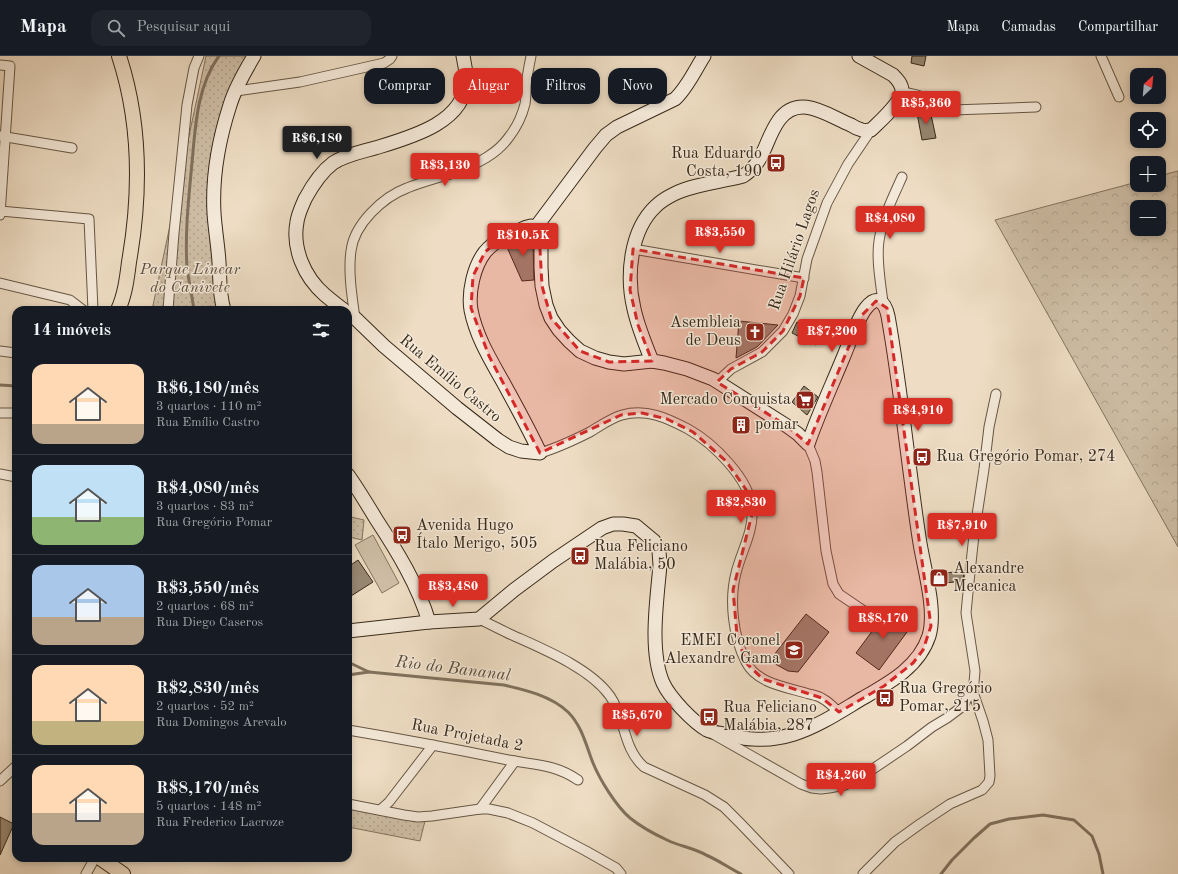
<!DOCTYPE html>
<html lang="pt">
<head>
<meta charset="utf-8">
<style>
  :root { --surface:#171b24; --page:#20242c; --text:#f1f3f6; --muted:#9ea1a6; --line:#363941; --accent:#d93025 }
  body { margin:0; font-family:"Old Standard TT",serif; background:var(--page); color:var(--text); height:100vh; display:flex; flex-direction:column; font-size:15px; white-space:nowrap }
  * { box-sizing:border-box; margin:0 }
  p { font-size:13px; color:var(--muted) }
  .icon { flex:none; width:22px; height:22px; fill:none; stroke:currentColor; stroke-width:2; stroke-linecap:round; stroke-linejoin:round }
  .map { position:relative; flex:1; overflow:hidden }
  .drawer { position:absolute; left:12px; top:250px; width:340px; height:556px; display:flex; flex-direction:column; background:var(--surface); border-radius:12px; box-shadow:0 2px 6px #0003 }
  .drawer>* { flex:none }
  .top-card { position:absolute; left:364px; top:12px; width:380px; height:36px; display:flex; gap:8px }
  .needle { width:26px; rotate:26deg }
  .tools { position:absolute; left:1130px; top:12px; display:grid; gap:8px }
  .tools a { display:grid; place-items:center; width:36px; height:36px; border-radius:8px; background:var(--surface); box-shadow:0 2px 6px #0003; font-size:20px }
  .price { position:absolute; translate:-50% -34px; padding:0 9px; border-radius:4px; background:var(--accent); color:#fff; font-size:13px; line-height:26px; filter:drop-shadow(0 1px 2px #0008) }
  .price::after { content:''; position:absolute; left:50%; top:24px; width:12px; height:9px; margin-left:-6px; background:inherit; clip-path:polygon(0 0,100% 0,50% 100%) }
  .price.current { background:#222; color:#fff }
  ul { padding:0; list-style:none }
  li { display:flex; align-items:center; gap:12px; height:100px; padding:0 20px }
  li+li { border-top:1px solid var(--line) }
  li span { display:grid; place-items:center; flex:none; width:112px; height:80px; border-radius:12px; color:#555 }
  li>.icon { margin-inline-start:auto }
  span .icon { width:48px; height:48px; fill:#fffc; stroke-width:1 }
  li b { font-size:17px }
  h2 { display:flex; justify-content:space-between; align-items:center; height:48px; padding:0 20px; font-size:17px }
  .chip { padding:0 14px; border-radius:12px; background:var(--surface); box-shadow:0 2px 6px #0003; font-size:14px; line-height:36px }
  .chip.current { background:var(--accent); color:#fff }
  header { display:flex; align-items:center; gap:24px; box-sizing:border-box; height:56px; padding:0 20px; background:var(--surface); border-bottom:1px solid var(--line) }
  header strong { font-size:19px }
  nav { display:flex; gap:22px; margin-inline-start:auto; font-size:14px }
  .search { width:280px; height:36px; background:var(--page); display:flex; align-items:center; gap:10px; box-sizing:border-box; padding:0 14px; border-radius:12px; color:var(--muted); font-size:15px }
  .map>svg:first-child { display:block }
  .grass { fill:#cfbfa7; stroke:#847460 }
  .forest { fill:url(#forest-crowns); stroke:#847460; fill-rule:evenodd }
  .park { fill:url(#park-dots); stroke:#847460 }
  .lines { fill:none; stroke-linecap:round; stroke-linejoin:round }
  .stream { stroke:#80715d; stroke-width:3 }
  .building { fill:#978772; stroke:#382a19 }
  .street-casing { stroke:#665744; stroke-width:11 }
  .secondary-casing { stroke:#382a19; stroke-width:15 }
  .primary-casing { stroke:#382a19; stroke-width:16 }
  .street { stroke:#f4e9d9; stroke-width:9 }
  .secondary { stroke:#f4e9d9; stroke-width:13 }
  .primary { stroke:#eeddc4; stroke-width:14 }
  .marked { fill:#d62828; fill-opacity:0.2; stroke:#d62828; stroke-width:3; stroke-dasharray:8 5; stroke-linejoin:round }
  .labels { text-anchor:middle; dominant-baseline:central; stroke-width:3; stroke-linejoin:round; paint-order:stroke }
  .poi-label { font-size:16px; fill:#382a19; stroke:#f4e9d9; text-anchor:start }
  .street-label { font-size:16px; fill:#382a19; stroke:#f4e9d9 }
  .park-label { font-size:16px; font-style:italic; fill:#5e4f3c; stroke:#f4e9d9 }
  .water-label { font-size:17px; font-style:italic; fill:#5c4d3b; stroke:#f4e9d9 }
</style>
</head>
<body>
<header>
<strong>Mapa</strong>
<div class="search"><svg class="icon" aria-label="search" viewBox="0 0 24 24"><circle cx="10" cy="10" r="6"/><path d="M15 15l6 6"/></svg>Pesquisar aqui</div>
<nav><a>Mapa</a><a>Camadas</a><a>Compartilhar</a></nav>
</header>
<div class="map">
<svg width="1178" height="818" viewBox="0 0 1178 818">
  <defs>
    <pattern id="forest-crowns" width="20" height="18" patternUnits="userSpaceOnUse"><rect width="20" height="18" fill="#cfbfa7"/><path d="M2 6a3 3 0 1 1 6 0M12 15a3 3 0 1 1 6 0" fill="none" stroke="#b2a48f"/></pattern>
    <pattern id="park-dots" width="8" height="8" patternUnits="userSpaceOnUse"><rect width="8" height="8" fill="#cfbfa7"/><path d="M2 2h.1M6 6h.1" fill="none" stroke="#b2a48f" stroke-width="1.8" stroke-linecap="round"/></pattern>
  </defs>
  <rect width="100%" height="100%" fill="#eeddc4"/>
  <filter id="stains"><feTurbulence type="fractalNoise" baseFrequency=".005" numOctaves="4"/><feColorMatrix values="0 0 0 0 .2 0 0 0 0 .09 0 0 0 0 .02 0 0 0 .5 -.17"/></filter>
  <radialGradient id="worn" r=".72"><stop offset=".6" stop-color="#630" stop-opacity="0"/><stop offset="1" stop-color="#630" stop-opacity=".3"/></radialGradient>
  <polygon class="grass" points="373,479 399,527 382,537 355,489"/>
  <path class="forest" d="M1178 115V491L995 164 1137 126V129H1159V120ZM1137 151H1159V173H1137Z"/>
  <g class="park">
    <polygon points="206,0 249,0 214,129 227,254 152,254"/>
    <polygon points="351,461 364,464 362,484 349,481"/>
    <polygon points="348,750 425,765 420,785 348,771"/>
  </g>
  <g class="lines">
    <g class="stream">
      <path d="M194 254C192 240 189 226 187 212 185 180 188 149 191 117 195 80 195 32 219 0"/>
      <polyline points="0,329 16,330"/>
      <path d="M348 606 369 616 504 629C526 634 551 640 568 656 582 670 586 689 593 707 600 724 616 750 630 762 640 770 654 778 667 784 679 790 694 792 706 799 718 804 729 812 741 818"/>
      <polyline points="348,619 369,616"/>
      <polyline points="941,818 952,804 974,782 990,768 1009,763 1043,759 1074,764 1092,780 1099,798 1103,818"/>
    </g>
  </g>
  <g class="building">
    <polygon points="912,0 926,0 924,10 911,7"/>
    <polygon points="930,54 936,82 922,84 917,57"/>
    <polygon points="530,179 532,181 533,186 534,224 522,225 506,189"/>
    <polygon points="739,265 778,269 757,291 736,302"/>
    <polygon points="797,266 821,279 816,289 792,277"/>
    <polygon points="804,330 818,341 807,359 792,346"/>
    <polygon points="358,504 373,526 351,540 348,535 348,511"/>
    <polygon points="964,515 963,525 936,528 935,518"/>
    <polygon points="887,555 910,572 879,614 856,597"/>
    <polygon points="806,558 829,576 798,616 788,615 777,609 770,604"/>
    <polygon points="0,761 14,768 0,799"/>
  </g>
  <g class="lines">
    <defs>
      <g id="street">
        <polyline points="1101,0 1119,41"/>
        <polyline points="0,9 10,10 0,159"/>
        <polyline points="236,35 300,26 362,12 384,7 390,3 392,0"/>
        <path d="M902 36C910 37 917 38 924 42 935 47 938 52 952 54L1036 51"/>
        <polyline points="0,80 72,92"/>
        <polyline points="0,155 89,163 93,254"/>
        <polyline points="633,193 804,222"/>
        <polyline points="0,227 70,244 83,254"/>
        <path d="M883 247C881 228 876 204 879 185 882 163 893 141 902 121"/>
        <polyline points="168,254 174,177 187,49 194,12 199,0"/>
        <path d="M355 262C352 241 348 215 351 195 354 168 383 141 407 132 424 125 442 121 459 115 478 107 497 98 509 81 516 72 522 60 525 48 526 42 526 36 526 30 527 20 529 10 531 0"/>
        <polyline points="0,295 16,297"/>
        <polyline points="717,326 731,313 762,296 783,275 793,258 800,240 807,203 827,147 848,108 871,74"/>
        <polyline points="0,357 16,357"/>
        <polyline points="808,388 815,405 817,416 826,495 833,528 839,538 864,555"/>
        <path d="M540 397C557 392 574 384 590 376 600 370 611 362 622 359 646 352 667 362 688 373 713 387 750 423 752 453 754 475 741 496 736 517 729 544 733 581 746 606 757 628 787 631 809 638 813 639 819 640 823 643 829 646 834 652 839 656"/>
        <polyline points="0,418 16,421"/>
        <path d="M479 563C490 568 501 574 512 579 543 593 590 612 610 640 626 663 622 691 644 711L705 739 724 751 740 767 789 818"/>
        <path d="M348 674C402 683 455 693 508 704 534 709 555 708 578 724"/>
        <polyline points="713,678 801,728 812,732 821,733 829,732 845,729 861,721 907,690 932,671 947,662 963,650 972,633 974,627 975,615 966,557 969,526 974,479 984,413 989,371 996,338"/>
        <polyline points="0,725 16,710"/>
        <polyline points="348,748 404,759 418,761 432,760 480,753 489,753 508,757 533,767 586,795 616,812 621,818"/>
        <polyline points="480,753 515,705"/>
        <polyline points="380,754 389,746 433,689"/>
        <polyline points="86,818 95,802"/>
        <polyline points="863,818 895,786 920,768 950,748 982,734 989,726 990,720 988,684 983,665 972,633"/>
      </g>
      <g id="secondary">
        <path d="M536 171 595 92 606 79 617 71 675 43C687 32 695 14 704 0"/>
        <path d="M224 254C219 238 220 222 219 206 218 190 215 173 214 157 212 121 219 83 230 49 235 32 245 15 254 0"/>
        <path d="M344 254C337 249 331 244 325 239 304 221 292 192 297 166 298 158 302 150 305 143 312 130 321 116 333 107 345 99 361 96 375 92 408 82 466 67 466 24 466 16 465 8 463 0"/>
        <path d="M348 257 355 262 384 290 457 352 498 384 509 391 521 395 540 397C529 373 516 350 503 326 490 303 476 280 471 254 468 236 474 210 485 196 496 183 513 177 527 171L531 170 536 171"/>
        <path d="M652 305C645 288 638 271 634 253 626 220 630 174 656 150 661 145 668 141 674 138 694 128 721 126 743 120 766 105 764 85 779 64 799 37 827 59 851 69 854 71 858 73 862 74 865 75 868 74 871 74 880 65 901 47 902 35 902 28 897 23 893 19L859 0"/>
        <path d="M348 419C358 433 367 448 376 463 397 495 418 529 429 566"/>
        <path d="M348 575 429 566 479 563 514 534 553 505 602 472 613 468H623L636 470 654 485 659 495 660 509C657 544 649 595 663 627 670 642 693 666 707 674 713 677 720 677 726 678 735 680 744 683 753 683 766 684 781 682 794 678 819 670 841 655 863 642 889 627 919 611 929 580 937 553 923 510 919 481 908 408 901 333 888 260 885 246 877 238 866 252 857 263 849 288 843 302 831 331 818 359 808 388L798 378 787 370 713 323 687 313 664 307 652 305 624 308 609 306 595 302 580 295 569 285 559 274 551 262 546 249 542 230 541 211V185L539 175 536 171"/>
      </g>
      <g id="primary">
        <path d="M118 254C125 239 127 222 129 206 141 137 141 67 119 0"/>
        <polyline points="100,802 123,818"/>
      </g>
    </defs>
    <use href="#street" class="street-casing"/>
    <use href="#secondary" class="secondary-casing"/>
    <use href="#primary" class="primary-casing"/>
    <use href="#street" class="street"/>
    <use href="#secondary" class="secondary"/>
    <use href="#primary" class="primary"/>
  </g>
  <path class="marked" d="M531 170 539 175 542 230 551 262 580 295 609 306 652 305 638 269 630 234 633 193 804 222 800 240 783 275 762 296 731 313 717 326 787 370 808 388 862 259 876 245 887 252 931 570 923 594 913 607 884 630 839 656 822 642 763 623 746 607 737 579 733 534 753 454 747 435 726 405 693 376 667 363 642 357 621 359 540 397 489 300 471 252 473 220 485 196 499 184Z"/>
  <defs>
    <symbol id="bus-square" viewBox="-11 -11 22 22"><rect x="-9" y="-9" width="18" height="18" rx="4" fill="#8f2418" stroke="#f4e9d9"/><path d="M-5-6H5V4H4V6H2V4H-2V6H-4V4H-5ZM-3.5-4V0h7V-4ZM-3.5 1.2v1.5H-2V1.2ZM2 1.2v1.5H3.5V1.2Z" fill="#fff"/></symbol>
    <symbol id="church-square" viewBox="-11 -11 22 22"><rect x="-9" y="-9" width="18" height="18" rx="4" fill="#8f2418" stroke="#f4e9d9"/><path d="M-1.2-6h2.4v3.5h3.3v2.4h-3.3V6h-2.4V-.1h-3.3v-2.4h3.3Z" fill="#fff"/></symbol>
    <symbol id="supermarket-square" viewBox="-11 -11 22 22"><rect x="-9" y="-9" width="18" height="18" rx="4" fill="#8f2418" stroke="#f4e9d9"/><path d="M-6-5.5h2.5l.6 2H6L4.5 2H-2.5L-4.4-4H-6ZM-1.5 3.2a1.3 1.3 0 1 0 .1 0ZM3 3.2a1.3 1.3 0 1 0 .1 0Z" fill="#fff"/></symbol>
    <symbol id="building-square" viewBox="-11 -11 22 22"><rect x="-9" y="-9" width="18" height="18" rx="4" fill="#8f2418" stroke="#f4e9d9"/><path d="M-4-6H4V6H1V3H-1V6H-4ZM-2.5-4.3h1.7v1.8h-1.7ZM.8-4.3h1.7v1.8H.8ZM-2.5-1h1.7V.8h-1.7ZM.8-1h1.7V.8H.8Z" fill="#fff"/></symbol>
    <symbol id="shop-square" viewBox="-11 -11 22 22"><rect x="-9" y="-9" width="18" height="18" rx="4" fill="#8f2418" stroke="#f4e9d9"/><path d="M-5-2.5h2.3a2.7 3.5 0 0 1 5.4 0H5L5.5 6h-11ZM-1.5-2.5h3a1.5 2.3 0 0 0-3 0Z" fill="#fff"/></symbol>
    <symbol id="school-square" viewBox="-11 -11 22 22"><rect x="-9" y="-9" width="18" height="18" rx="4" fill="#8f2418" stroke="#f4e9d9"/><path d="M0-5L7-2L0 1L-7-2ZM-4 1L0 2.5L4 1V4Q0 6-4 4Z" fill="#fff"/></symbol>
  </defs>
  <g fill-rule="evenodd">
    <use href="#bus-square" x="765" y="96" width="22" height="22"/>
    <use href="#church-square" x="744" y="265" width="22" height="22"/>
    <use href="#supermarket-square" x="794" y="333" width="22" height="22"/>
    <use href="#building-square" x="730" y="358" width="22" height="22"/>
    <use href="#bus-square" x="911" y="390" width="22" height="22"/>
    <use href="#bus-square" x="391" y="468" width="22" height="22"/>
    <use href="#bus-square" x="569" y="489" width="22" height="22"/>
    <use href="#shop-square" x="928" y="511" width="22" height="22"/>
    <use href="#school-square" x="783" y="583" width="22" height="22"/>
    <use href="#bus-square" x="874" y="631" width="22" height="22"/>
    <use href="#bus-square" x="698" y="650" width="22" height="22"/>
  </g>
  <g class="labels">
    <g class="poi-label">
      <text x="762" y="98" text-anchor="end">Rua Eduardo<tspan x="762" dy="18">Costa, 190</tspan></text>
      <text x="741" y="267" text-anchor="end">Asembleia<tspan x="741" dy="18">de Deus</tspan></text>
      <text x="791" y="344" text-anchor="end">Mercado Conquista</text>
      <text x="755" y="369">pomar</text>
      <text x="936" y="401">Rua Gregório Pomar, 274</text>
      <text x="416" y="470">Avenida Hugo<tspan x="416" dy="18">Ítalo Merigo, 505</tspan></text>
      <text x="594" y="491">Rua Feliciano<tspan x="594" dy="18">Malábia, 50</tspan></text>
      <text x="953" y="513">Alexandre<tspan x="953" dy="18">Mecanica</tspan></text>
      <text x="780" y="585" text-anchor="end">EMEI Coronel<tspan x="780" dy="18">Alexandre Gama</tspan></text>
      <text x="899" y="633">Rua Gregório<tspan x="899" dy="18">Pomar, 215</tspan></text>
      <text x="723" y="652">Rua Feliciano<tspan x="723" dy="18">Malábia, 287</tspan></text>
    </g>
    <g class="street-label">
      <text transform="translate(795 194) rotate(-71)">Rua Hilário Lagos</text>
      <text transform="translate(450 323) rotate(40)">Rua Emílio Castro</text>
      <text transform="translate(467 680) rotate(11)">Rua Projetada 2</text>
    </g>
    <g class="park-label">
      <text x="190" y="214">Parque Linear<tspan x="190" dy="18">do Canivete</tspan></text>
    </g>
    <g class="water-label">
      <text transform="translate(453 613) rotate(7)">Rio do Bananal</text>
    </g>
  </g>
  <rect width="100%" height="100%" filter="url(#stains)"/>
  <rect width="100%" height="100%" fill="url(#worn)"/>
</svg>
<div class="tools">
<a><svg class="needle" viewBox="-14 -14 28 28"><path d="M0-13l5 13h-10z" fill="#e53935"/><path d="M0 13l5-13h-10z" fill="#9ea1a6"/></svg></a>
<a><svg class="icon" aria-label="locate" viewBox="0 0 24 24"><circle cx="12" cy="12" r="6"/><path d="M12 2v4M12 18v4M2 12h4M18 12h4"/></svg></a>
<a>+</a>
<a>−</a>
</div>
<b class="price" style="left:926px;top:69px">R$5,360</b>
<b class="price current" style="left:317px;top:104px">R$6,180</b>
<b class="price" style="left:445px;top:131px">R$3,130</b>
<b class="price" style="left:890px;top:184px">R$4,080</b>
<b class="price" style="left:720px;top:198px">R$3,550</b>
<b class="price" style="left:523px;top:201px">R$10.5K</b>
<b class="price" style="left:832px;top:297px">R$7,200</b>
<b class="price" style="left:918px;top:376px">R$4,910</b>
<b class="price" style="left:741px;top:468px">R$2,830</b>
<b class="price" style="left:962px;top:491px">R$7,910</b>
<b class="price" style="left:453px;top:552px">R$3,480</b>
<b class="price" style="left:883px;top:584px">R$8,170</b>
<b class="price" style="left:637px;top:681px">R$5,670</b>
<b class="price" style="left:841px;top:741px">R$4,260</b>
<div class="top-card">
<a class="chip">Comprar</a>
<a class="chip current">Alugar</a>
<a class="chip">Filtros</a>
<a class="chip">Novo</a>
</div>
<section class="drawer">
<h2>14 imóveis<svg class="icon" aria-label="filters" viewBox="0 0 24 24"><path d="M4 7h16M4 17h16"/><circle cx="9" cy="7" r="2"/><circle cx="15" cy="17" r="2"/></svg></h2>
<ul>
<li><span style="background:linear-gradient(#ffd9b3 75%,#b9a48a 0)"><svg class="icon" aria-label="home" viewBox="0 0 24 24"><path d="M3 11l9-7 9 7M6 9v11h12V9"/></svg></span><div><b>R$6,180/mês</b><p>3 quartos · 110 m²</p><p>Rua Emílio Castro</p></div></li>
<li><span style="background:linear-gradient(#bfe0f5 65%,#8fb573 0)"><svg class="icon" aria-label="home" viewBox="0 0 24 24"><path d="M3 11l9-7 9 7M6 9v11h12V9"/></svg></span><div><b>R$4,080/mês</b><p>3 quartos · 83 m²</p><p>Rua Gregório Pomar</p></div></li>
<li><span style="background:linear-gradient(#a9c7e8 65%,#b9a48a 0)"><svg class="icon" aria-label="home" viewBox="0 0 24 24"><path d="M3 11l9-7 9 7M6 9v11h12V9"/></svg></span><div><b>R$3,550/mês</b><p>2 quartos · 68 m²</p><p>Rua Diego Caseros</p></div></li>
<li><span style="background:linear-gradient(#ffd9b3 70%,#c2b280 0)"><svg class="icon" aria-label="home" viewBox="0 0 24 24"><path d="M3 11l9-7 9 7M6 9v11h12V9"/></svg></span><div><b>R$2,830/mês</b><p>2 quartos · 52 m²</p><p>Rua Domingos Arevalo</p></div></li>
<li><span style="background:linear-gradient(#ffd9b3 60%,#b9a48a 0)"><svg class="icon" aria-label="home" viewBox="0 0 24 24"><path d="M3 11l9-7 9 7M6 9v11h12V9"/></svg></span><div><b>R$8,170/mês</b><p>5 quartos · 148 m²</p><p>Rua Frederico Lacroze</p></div></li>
</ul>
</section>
</div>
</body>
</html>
